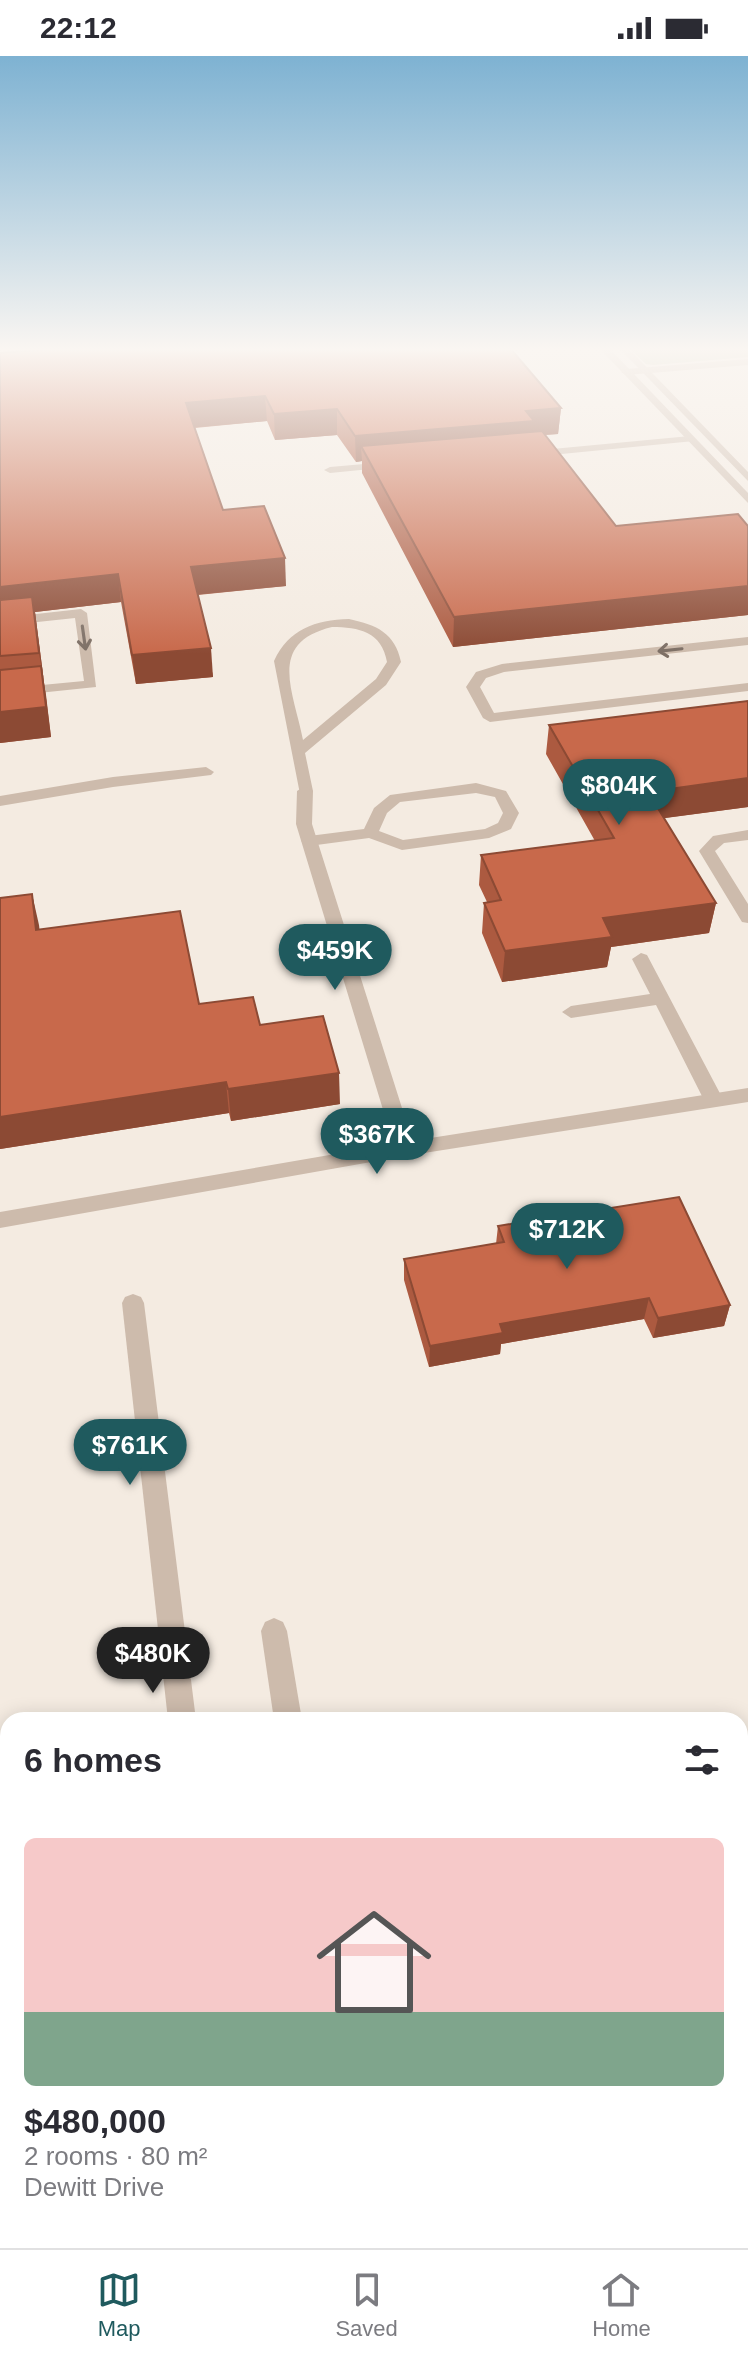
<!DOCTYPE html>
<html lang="en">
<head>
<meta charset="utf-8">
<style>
  :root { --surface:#fff; --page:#f2f2f3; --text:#2b2b33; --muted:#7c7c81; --line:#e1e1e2; --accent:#1f5a5e }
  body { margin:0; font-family:Arial,sans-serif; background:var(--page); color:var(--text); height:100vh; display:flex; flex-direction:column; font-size:30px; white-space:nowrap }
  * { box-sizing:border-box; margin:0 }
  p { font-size:26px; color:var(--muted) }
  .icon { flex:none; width:44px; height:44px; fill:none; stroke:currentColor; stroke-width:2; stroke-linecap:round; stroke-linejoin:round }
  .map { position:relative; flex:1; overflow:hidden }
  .drawer { position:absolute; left:0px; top:1656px; width:748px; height:536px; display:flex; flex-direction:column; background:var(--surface); border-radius:24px 24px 0 0; box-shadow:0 4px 20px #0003 }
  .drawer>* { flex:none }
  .price { position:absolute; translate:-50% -68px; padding:0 18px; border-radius:28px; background:var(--accent); color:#fff; font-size:26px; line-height:52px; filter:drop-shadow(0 2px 4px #0008) }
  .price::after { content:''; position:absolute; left:50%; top:48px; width:24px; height:18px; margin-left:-12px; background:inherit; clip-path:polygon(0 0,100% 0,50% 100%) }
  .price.current { background:#222; color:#fff }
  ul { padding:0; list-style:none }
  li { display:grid; align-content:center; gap:16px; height:424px; padding:0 24px }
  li+li { border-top:2px solid var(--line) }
  li span { display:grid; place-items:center; height:248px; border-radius:12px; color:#555 }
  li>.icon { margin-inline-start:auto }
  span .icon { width:144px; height:144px; fill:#fffc; stroke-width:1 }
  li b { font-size:34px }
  h2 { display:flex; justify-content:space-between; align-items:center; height:96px; padding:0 24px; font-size:34px }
  .status { display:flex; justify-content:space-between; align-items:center; height:56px; padding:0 40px; background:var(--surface); direction:ltr }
  .status svg { height:22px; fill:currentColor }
  .tabs { display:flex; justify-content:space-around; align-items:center; height:112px; border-top:2px solid var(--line); background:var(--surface); font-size:22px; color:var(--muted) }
  .tabs a { display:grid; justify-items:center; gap:4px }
  .tabs .current { color:var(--accent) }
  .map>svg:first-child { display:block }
  .green { fill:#b8c4a0 }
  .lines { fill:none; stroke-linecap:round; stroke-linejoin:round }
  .service { fill:#cdbbac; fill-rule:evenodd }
  .minor { fill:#cdbbac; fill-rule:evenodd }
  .tertiary { fill:#cdbbac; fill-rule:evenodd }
  .wall { fill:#ac5a40 }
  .shaded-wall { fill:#8c4a34 }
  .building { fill:#c8694b; stroke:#8c4a34; stroke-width:2 }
  .oneway { stroke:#7d6f65 }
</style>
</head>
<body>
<div class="status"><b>22:12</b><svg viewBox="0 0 49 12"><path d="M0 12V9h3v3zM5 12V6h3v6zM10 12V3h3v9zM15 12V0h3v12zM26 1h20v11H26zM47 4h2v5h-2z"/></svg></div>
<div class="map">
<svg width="748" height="2192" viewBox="0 0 748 2192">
  <rect width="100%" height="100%" fill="#f4ebe1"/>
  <polygon class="green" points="629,292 748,292 748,301 653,309 646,308"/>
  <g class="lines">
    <g class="service">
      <polygon points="619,292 628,292 748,416 748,425"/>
      <polygon points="690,380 695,383 694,385 531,401 526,398 531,395"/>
      <polygon points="387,406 393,409 391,411 330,417 324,414 330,411"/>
      <polygon points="81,553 87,557 96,631 0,641 0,633 84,625 75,562 0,570 0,562"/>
      <path d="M349 563C377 569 395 577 401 606L386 629 305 697 313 735 305 740 300 738 274 605C289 573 315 564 349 563ZM332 571C359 571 382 576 387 606L376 623 303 684C294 636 266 587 332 571Z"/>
      <polygon points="748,581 748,589 504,616 486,622 480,631 494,657 748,627 748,635 490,666 483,662 466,631 476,616 502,608"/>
      <polygon points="206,711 214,716 211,719 113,731 0,750 0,740 113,721"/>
      <path d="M476 727 506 735 519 757 511 773 489 782 402 794 369 782 309 790 301 785 309 780 364 773 374 752 390 739ZM476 737 495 741 503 757 498 767 485 773 403 784 379 775 387 757 400 746Z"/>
      <polygon points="748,774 748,784 724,787 715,795 748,848 748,867 742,866 699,795 713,780"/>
      <polygon points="641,897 647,899 724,1045 721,1050 707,1050 656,949 571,962 562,956 571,950 650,938 632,903"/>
    </g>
    <g class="minor">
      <polygon points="748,303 748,309 626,319 621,316 626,313"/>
      <polygon points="305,730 313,735 312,768 415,1093 412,1098 398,1098 395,1093 296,768 297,735"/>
      <polygon points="133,1238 141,1241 144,1247 196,1664 168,1664 122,1247 125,1241"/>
      <polygon points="274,1562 283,1566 287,1575 302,1664 274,1664 261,1575 265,1566"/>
      <polygon points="748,2090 748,2124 740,2126 740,2092"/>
      <polygon points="291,2184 325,2184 326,2192 292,2192"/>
      <polygon points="654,2184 689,2184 686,2192 651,2192"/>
    </g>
    <g class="tertiary">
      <polygon points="599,292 609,292 748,437 748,447"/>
      <polygon points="748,1032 748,1046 405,1100 0,1172 0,1156 405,1086"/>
    </g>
  </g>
  <g class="wall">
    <polygon points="0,297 561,352 558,378 545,379 616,470 748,470 748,559 453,591 362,417 362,405 356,406 337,379 275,384 267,365 195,372 223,454 286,530 198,539 213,621 136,628 121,546 35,556 51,681 0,687"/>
    <polygon points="549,669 748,751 664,762 716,847 709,877 611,891 607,911 502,926 482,877 484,847 487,846 479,829 481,799 595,785 546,698"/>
    <polygon points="32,838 39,874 199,948 260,969 340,1048 231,1065 229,1057 0,1093 0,842"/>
    <polygon points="498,1170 730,1249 724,1270 653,1282 644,1263 501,1288 500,1298 429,1311 404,1224 404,1203 496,1188"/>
  </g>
  <g class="shaded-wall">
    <polygon points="265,340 267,365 188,372 186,347"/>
    <polygon points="561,352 558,378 361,390 362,405 356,406 355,380 526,355"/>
    <polygon points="337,353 337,379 275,384 274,358"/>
    <polygon points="285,502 286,530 193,539 191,511"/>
    <polygon points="118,518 121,546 35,556 44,626 39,597 0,560 0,531"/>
    <polygon points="748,530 748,559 453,591 454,561"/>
    <polygon points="211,592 213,621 136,628 132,599"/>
    <polygon points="41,610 46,639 51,681 0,687 0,656"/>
    <polygon points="748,722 748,751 643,765 648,736"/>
    <polygon points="32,838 39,869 43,905 36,874"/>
    <polygon points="716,847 709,877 611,891 607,911 502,926 505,895 603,862"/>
    <polygon points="339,1017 340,1048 231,1065 228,1033"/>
    <polygon points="226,1026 229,1057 0,1093 0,1061"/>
    <polygon points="649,1242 644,1263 501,1288 500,1298 429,1311 430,1290 500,1268"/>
    <polygon points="730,1249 724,1270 653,1282 658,1262"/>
    <polygon points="83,2184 92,2184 93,2192 84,2192"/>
  </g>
  <g class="building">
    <polygon points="62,292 510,292 561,352 526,355 534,365 355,380 337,353 274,358 265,340 186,347 223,454 264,450 285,502 191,511 211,592 132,599 118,518 0,531 0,297"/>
    <polygon points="542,375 616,470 738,458 748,470 748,530 454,561 361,390"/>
    <polygon points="32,541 39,597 0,600 0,544"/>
    <polygon points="41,610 46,651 0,656 0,614"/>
    <polygon points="748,645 748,722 648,736 716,847 603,862 612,881 505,895 484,847 501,844 481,799 614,782 549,669"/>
    <polygon points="32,838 36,874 180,855 199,948 253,941 260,969 323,960 339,1017 228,1033 226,1026 0,1061 0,842"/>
    <polygon points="679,1141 730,1249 658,1262 649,1242 500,1268 503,1277 430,1290 404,1203 504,1186 498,1170"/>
    <polygon points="8,1965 8,2184 83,2184 84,2192 0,2192 0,1967"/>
  </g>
  <defs><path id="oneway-shaft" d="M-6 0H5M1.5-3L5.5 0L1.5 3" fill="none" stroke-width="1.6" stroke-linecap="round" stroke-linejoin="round" transform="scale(2)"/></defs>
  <g class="oneway">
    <use href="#oneway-shaft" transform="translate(84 582) rotate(82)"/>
    <use href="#oneway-shaft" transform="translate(670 594) rotate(174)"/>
  </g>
  <linearGradient id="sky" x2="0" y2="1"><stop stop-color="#7eb2d2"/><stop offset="0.49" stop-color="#faf6f2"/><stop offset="1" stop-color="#faf6f2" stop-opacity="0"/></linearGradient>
  <rect width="748" height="598" fill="url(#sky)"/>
</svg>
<b class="price" style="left:619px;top:771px">$804K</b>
<b class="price" style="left:335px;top:936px">$459K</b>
<b class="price" style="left:377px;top:1120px">$367K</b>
<b class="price" style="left:567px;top:1215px">$712K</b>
<b class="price" style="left:130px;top:1431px">$761K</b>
<b class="price current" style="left:153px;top:1639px">$480K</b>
<section class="drawer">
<h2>6 homes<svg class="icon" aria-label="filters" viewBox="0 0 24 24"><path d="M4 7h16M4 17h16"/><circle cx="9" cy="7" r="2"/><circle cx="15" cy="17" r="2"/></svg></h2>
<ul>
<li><span style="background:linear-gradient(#f6c9c9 70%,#7fa58c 0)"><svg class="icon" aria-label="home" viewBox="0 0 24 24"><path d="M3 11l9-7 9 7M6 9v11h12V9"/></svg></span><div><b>$480,000</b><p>2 rooms · 80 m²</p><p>Dewitt Drive</p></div></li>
</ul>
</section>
</div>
<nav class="tabs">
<a class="current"><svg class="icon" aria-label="map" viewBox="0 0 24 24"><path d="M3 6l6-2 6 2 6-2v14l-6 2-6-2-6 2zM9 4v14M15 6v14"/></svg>Map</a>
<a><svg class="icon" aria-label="saved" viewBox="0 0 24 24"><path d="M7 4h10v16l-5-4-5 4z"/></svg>Saved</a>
<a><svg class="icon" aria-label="home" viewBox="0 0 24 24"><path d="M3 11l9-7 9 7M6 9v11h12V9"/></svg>Home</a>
</nav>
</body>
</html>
